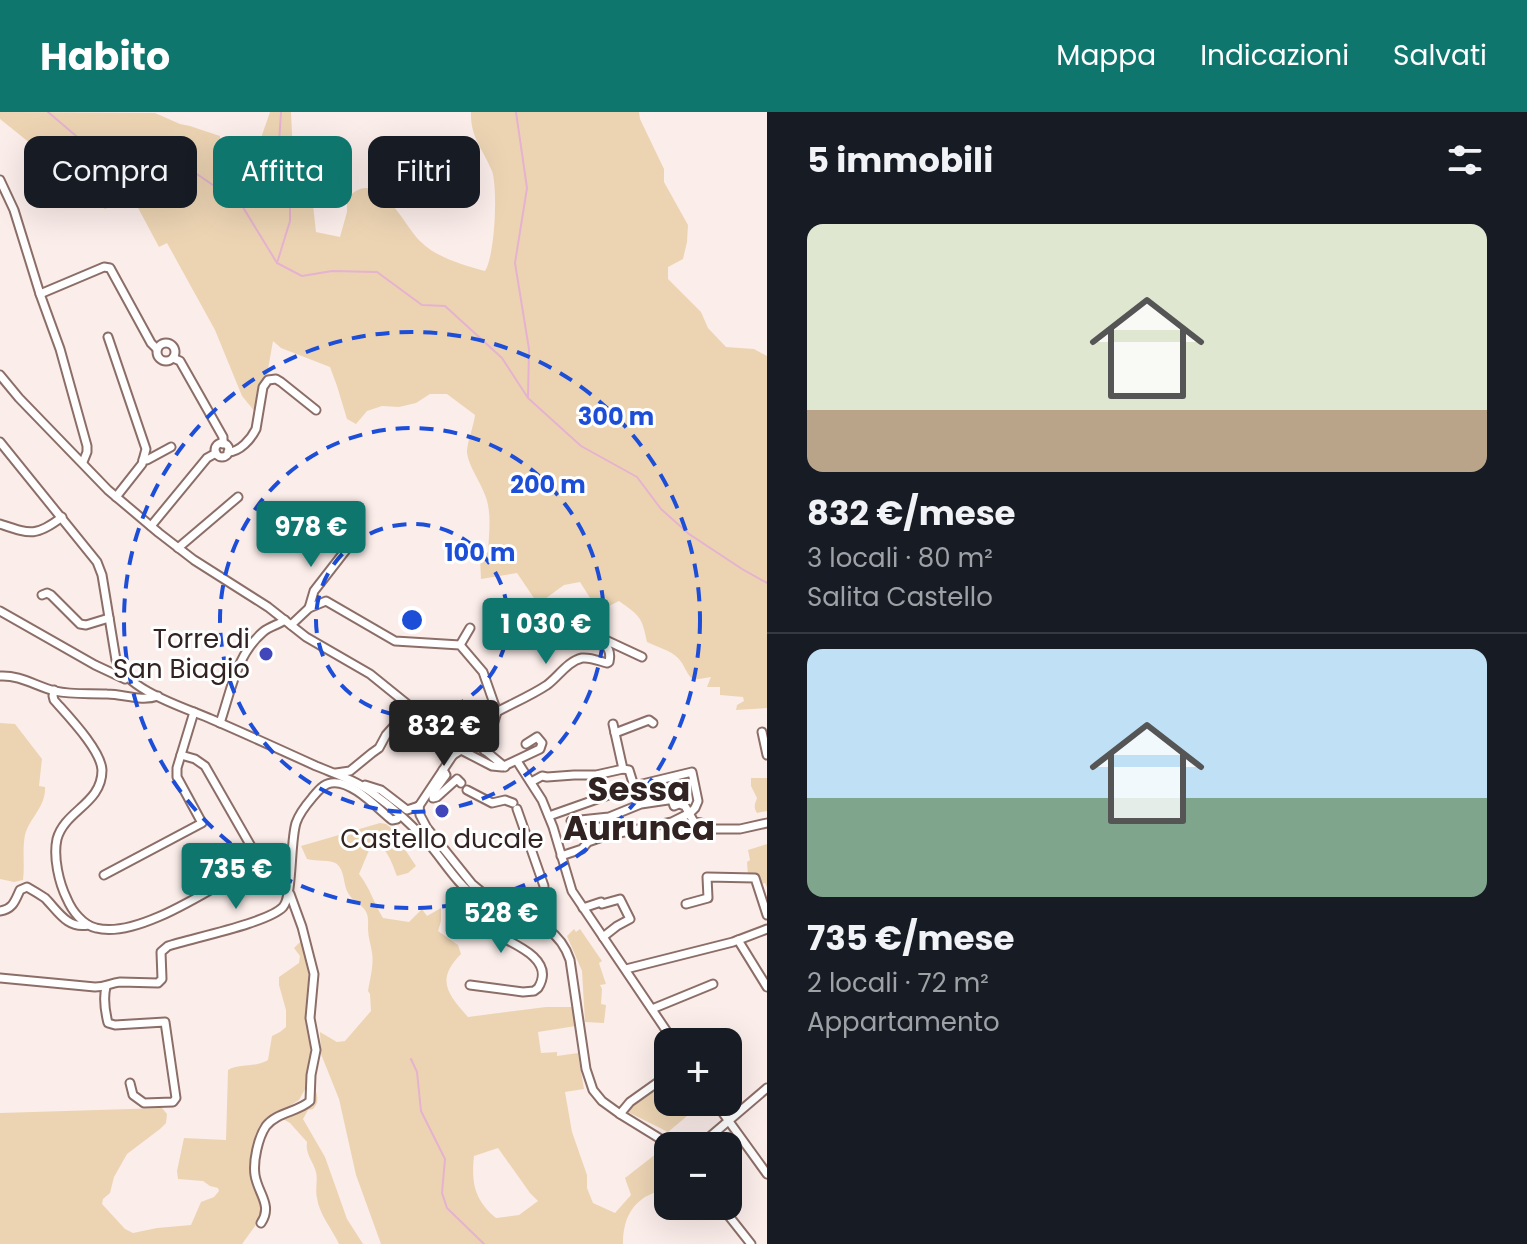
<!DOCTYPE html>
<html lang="it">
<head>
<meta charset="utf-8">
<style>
  :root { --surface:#171b24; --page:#242831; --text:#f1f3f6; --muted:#9ea1a6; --line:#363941; --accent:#0f766e }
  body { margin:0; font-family:Poppins,sans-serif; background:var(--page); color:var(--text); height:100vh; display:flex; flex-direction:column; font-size:30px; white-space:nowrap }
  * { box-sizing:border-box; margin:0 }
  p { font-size:26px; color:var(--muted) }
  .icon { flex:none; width:44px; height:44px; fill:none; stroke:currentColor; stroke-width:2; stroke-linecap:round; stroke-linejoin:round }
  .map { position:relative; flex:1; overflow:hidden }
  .drawer { display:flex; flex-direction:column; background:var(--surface); width:760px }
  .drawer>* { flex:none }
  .banner { position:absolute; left:24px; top:24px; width:622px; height:72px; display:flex; gap:16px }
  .fabs { position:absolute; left:654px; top:916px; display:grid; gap:16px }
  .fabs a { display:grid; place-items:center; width:88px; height:88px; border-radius:16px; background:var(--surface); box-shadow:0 8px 32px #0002; font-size:40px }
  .price { position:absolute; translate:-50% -68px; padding:0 18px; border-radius:8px; background:var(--accent); color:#fff; font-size:26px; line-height:52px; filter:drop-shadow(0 2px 4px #0008) }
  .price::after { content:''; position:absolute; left:50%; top:48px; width:24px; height:18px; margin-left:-12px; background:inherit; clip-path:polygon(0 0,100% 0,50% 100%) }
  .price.active { background:#222; color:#fff }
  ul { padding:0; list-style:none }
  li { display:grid; align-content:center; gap:16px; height:424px; padding:0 40px }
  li+li { border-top:2px solid var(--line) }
  li span { display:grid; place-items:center; height:248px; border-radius:16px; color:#555 }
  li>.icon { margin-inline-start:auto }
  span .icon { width:144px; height:144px; fill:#fffc; stroke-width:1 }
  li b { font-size:34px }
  h2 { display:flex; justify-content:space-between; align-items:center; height:96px; padding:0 40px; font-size:34px }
  .chip { padding:0 28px; border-radius:16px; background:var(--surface); box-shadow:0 8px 32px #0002; font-size:28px; line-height:72px }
  .chip.active { background:var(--accent); color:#fff }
  header { display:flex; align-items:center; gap:48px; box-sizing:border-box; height:112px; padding:0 40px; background:var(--accent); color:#fff }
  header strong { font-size:38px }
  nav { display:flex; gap:44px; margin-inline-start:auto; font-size:28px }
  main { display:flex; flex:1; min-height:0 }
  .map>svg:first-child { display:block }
  .green { fill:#ecd4b3; fill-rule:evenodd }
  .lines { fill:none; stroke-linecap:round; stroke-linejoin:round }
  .stream { stroke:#e5b2cf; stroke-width:2 }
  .minor-casing { stroke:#8c6e68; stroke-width:11 }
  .minor { stroke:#fff; stroke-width:7 }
  .ring { fill:none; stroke:#1d4ed8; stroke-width:4; stroke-dasharray:14 10 }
  .poi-dot { fill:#4246bb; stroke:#fff; stroke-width:3 }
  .labels { text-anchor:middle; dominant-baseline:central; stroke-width:6; stroke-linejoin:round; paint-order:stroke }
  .poi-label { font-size:26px; fill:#302321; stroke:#fff; text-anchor:end }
  .district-label { font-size:34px; font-weight:bold; fill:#302321; stroke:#fff }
  .centre { fill:#1d4ed8; stroke:#fff; stroke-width:4 }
  .ring-label { font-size:24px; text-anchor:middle; font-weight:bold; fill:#1d4ed8; stroke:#fff; stroke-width:6; stroke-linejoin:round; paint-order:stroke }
</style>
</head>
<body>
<header>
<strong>Habito</strong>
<nav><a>Mappa</a><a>Indicazioni</a><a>Salvati</a></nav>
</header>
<main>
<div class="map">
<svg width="767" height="1132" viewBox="0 0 767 1132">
  <rect width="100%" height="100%" fill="#fbedea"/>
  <g class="green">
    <path d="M0 0 155 1 180 12 190 14 220 24V36L223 47 232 52 251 55 270 0H291L293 44 296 63 312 84 316 120 340 125 347 100V87C377 51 403 113 421 130 437 146 464 153 485 159 495 144 498 76 492 59 483 37 470 25 471 0H639L640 7 664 57V70L688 113 687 130 683 147 668 155V167L701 200 708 216 726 235 754 237 767 244V596L736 598 737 593 744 589 743 585 720 583V575H707L711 565 693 568C685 560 685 553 678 546 670 538 657 535 647 530 642 505 640 504 619 489L605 496 592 489 580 470 564 473 538 492 517 461 481 467 480 446 488 440C489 421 492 400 485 383 480 369 469 355 467 341 466 334 474 313 475 303L447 282H430L416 291 399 295 382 294 367 299 356 312 347 307 337 274 330 255 281 236 273 229 267 263 261 270 256 301 242 284 215 218 167 131 159 135 136 92 119 90 105 97 66 60 0 7Z"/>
    <path d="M0 611 15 612 42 647 39 674 45 675C46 695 30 705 25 723 22 737 25 754 23 768L14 770 0 767Z"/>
    <path d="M751 666H767V699L757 701C753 695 755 692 757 686L751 674Z"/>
    <path d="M380 711 386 712 390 715 416 754 408 761 397 764C392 752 388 735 374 732L370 736 359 762C370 776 374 791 383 806L409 810 422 797 427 804 441 796V809L438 819 458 833 461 842C435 868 448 882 468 905L546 895H573L576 914 538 920 541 941 557 940V944L578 941 584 977 565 980 572 1020 587 1063V1076L593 1091 615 1101 631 1083 625 1066 661 1038H663L668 1045V1075H663C658 1080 652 1081 645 1085 628 1096 623 1113 623 1132H381L356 1063 339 987 321 942 320 920 337 930 345 929 371 899 370 882 368 879C370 867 374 852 372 841 371 833 368 825 368 817 368 810 369 804 365 798 360 791 353 790 348 781 343 772 345 759 337 752 330 747 316 750 307 747L301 734ZM498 1036 530 1081 538 1089 519 1103 496 1106C475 1088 471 1072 474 1044Z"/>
    <polygon points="767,732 767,775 765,771 759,773 748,765 747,750 750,748 748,738"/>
    <polygon points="574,817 576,820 580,817 602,849 599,851 606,872 600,873 602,877 601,892 606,893 604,911 585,910 582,859 567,824"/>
    <path d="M301 829 311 874 306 906 311 932 308 972 299 988 274 1004 259 1020 254 1034 263 1103 242 1132H0V1001L162 996 167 1002 166 1011 160 1017 127 1042 114 1065 110 1081 103 1087 102 1092 125 1117 133 1121 157 1116 191 1113 201 1090 214 1085 219 1079 218 1076 210 1074 203 1069 178 1067 177 1059 184 1026 226 1028 228 958C240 951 255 956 268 948L272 924 280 920 286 915V898L279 873V865L299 851 300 844 294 836Z"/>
    <polygon points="665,975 668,979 668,990 676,990 687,1004 668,1020 628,1000 632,995 653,979 656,981"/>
    <path d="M315 976C317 983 320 990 313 997L308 998 303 1007 325 1045 347 1107 363 1132H339C332 1117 319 1102 317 1086 315 1077 318 1069 316 1060 313 1049 305 1042 307 1030L290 1011 283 1007 311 991Z"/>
  </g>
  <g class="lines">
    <g class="stream">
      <polyline points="48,0 82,29 116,42 182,52 241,92 277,151 302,164 332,159 377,160 422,193 445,194 502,246 528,286 581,334 637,365 661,397 689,422 742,457 767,471"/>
      <polyline points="516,0 527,76 515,151 529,237 528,285"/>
      <polyline points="277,151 290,109 290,85 278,47 281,0"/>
      <polyline points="411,947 417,960 421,999 445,1047 442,1081 447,1096 484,1132"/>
    </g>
    <defs>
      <g id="minor">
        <polyline points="0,68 14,98 40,182 60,237 87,334 87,340 83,350"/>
        <polyline points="40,182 104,155 110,156 151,231 157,237"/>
        <polyline points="108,225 146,337 142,352 116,385"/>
        <circle cx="166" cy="240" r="9"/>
        <polyline points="173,246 180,249 223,325 223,332"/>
        <polyline points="0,263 19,286 108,378 159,421 194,448 268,495 306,525 370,562 422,604 421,615 423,619 453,643 461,638 492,654 502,655 540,637 542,631 537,625 526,632"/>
        <path d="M0 330 97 450 102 463 116 548C126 578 183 595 211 607 246 622 281 638 316 654 335 662 355 668 371 680 392 695 413 713 430 733 445 751 458 773 478 787 512 810 555 802 570 848L586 957 593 978 602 989 620 1002 672 1034"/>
        <circle cx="222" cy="338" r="7"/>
        <path d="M228 340C240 340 251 327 256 317L263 275 268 268 276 267 281 270 316 298"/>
        <polyline points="143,348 147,348 171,335"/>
        <path d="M0 412C30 422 36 425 62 405"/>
        <polyline points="151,414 207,346 216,341"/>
        <polyline points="178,436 238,385"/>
        <polyline points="42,483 47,481 51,483 80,512 86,513 109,506"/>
        <polyline points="309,496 314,479 349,434"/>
        <polyline points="0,499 95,553 125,567"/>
        <polyline points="291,513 309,496 326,489 395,529 460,533 483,560 497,600"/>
        <polyline points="460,533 470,516"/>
        <path d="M0 564C21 563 35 574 55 579 73 583 89 581 107 582 124 582 141 590 158 584"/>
        <path d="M54 578 53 584 54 588C68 604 101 638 102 658 102 692 65 698 57 727 53 745 59 771 67 787 72 799 83 813 96 816 136 827 207 779 241 760 251 754 255 747 252 736L205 654 195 647 181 643"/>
        <path d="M220 611C231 579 236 543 263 520 270 514 278 513 285 508"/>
        <polyline points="613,612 623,657 629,658 634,674"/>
        <polyline points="762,620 767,643"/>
        <polyline points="615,621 649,608 653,611"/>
        <polyline points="485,639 497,600"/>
        <polyline points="517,649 542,688 553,715 572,779 674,930"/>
        <path d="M505 655 465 622C489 599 520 591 547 573 558 565 568 549 582 546 591 545 599 549 607 551L609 550C613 532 599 528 584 525L582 522 584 518 642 545"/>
        <polyline points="443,658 446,663 433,681 433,686 437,685 457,667 461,671"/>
        <polyline points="336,661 350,659 372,641 379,636 386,623 411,595"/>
        <polyline points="531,670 542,664 547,665 574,663 596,663 623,657"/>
        <polyline points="365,673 381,678 407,698 419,694"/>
        <polyline points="467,678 492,691 505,688 513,691"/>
        <polyline points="419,694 420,703 427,716 472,772 483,781 506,796"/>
        <polyline points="419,694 453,643"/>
        <polyline points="517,697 544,774"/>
        <polyline points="549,704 634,674 692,660 698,689 695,696 690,701 672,710 605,724 588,730 582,737 561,744"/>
        <polyline points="571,709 609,705 641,692 668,688 672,688 674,694 679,692 685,694 694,710 701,711 704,717 740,717 767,711"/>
        <polyline points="104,763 202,711 177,665 177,656 194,600"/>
        <polyline points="686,792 708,786 707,765 755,766 767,803"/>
        <polyline points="583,796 601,790 602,792 620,787 630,807 617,814 603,825"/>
        <path d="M0 799C13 797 15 789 20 778L27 775C34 779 39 782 45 786 58 799 67 817 88 813"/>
        <polyline points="738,828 767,875"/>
        <polyline points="626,857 733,830 767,817"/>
        <path d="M0 866 95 875C106 875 110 871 120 870L158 871 162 867 161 840 168 834C192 826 268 811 283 795 293 784 290 730 296 711 299 702 306 693 312 686 317 680 323 672 331 671 351 667 378 697 392 708L397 707 400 704"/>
        <path d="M470 873 523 880 534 879 538 876C560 841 494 826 474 810L475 799 480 788"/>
        <path d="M106 875C103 887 105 899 108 911L115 913 165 910 176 986 173 990 144 991 133 983 130 971"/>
        <polyline points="652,897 713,872"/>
        <polyline points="715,990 767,1062"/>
        <polyline points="620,1002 630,990 668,963"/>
        <polyline points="699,1034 767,976"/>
        <polyline points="721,1094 751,1132"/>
        <path d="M261 1111C273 1093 258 1082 255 1063 253 1049 258 1026 266 1014 277 1000 298 1000 310 989L311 963 316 938 310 906 314 862 302 815 290 782"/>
      </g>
    </defs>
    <use href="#minor" class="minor-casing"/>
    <use href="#minor" class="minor"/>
  </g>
  <g class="ring">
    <circle cx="412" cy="508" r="96"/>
    <circle cx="412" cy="508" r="192"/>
    <circle cx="412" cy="508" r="288"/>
  </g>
  <g class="poi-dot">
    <circle cx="266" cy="542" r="8"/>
    <circle cx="442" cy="699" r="8"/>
  </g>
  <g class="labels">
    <g class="poi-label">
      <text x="250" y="527">Torre di<tspan x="250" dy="30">San Biagio</tspan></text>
      <text x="442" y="727" text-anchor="middle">Castello ducale</text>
    </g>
    <g class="district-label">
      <text x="639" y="677">Sessa<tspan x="639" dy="39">Aurunca</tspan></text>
    </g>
  </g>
  <circle cx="412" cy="508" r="12" class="centre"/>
  <g class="ring-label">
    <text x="616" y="313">300 m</text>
    <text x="548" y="381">200 m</text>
    <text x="480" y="449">100 m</text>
  </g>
</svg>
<div class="fabs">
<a>+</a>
<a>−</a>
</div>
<b class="price" style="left:311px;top:457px">978 €</b>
<b class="price" style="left:546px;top:554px">1 030 €</b>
<b class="price active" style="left:444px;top:656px">832 €</b>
<b class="price" style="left:236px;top:799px">735 €</b>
<b class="price" style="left:501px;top:843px">528 €</b>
<div class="banner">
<a class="chip">Compra</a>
<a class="chip active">Affitta</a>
<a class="chip">Filtri</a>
</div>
</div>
<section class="drawer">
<h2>5 immobili<svg class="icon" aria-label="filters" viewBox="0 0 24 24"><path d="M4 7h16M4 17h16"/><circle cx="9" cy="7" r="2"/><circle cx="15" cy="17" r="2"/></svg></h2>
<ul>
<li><span style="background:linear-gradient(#dfe7d0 75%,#b9a48a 0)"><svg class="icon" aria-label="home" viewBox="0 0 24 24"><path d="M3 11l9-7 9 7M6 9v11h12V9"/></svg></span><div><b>832 €/mese</b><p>3 locali · 80 m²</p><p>Salita Castello</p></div></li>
<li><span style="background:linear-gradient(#bfe0f5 60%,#7fa58c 0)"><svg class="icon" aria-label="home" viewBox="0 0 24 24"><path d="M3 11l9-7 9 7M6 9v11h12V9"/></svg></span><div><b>735 €/mese</b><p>2 locali · 72 m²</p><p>Appartamento</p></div></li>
</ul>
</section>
</main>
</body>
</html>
